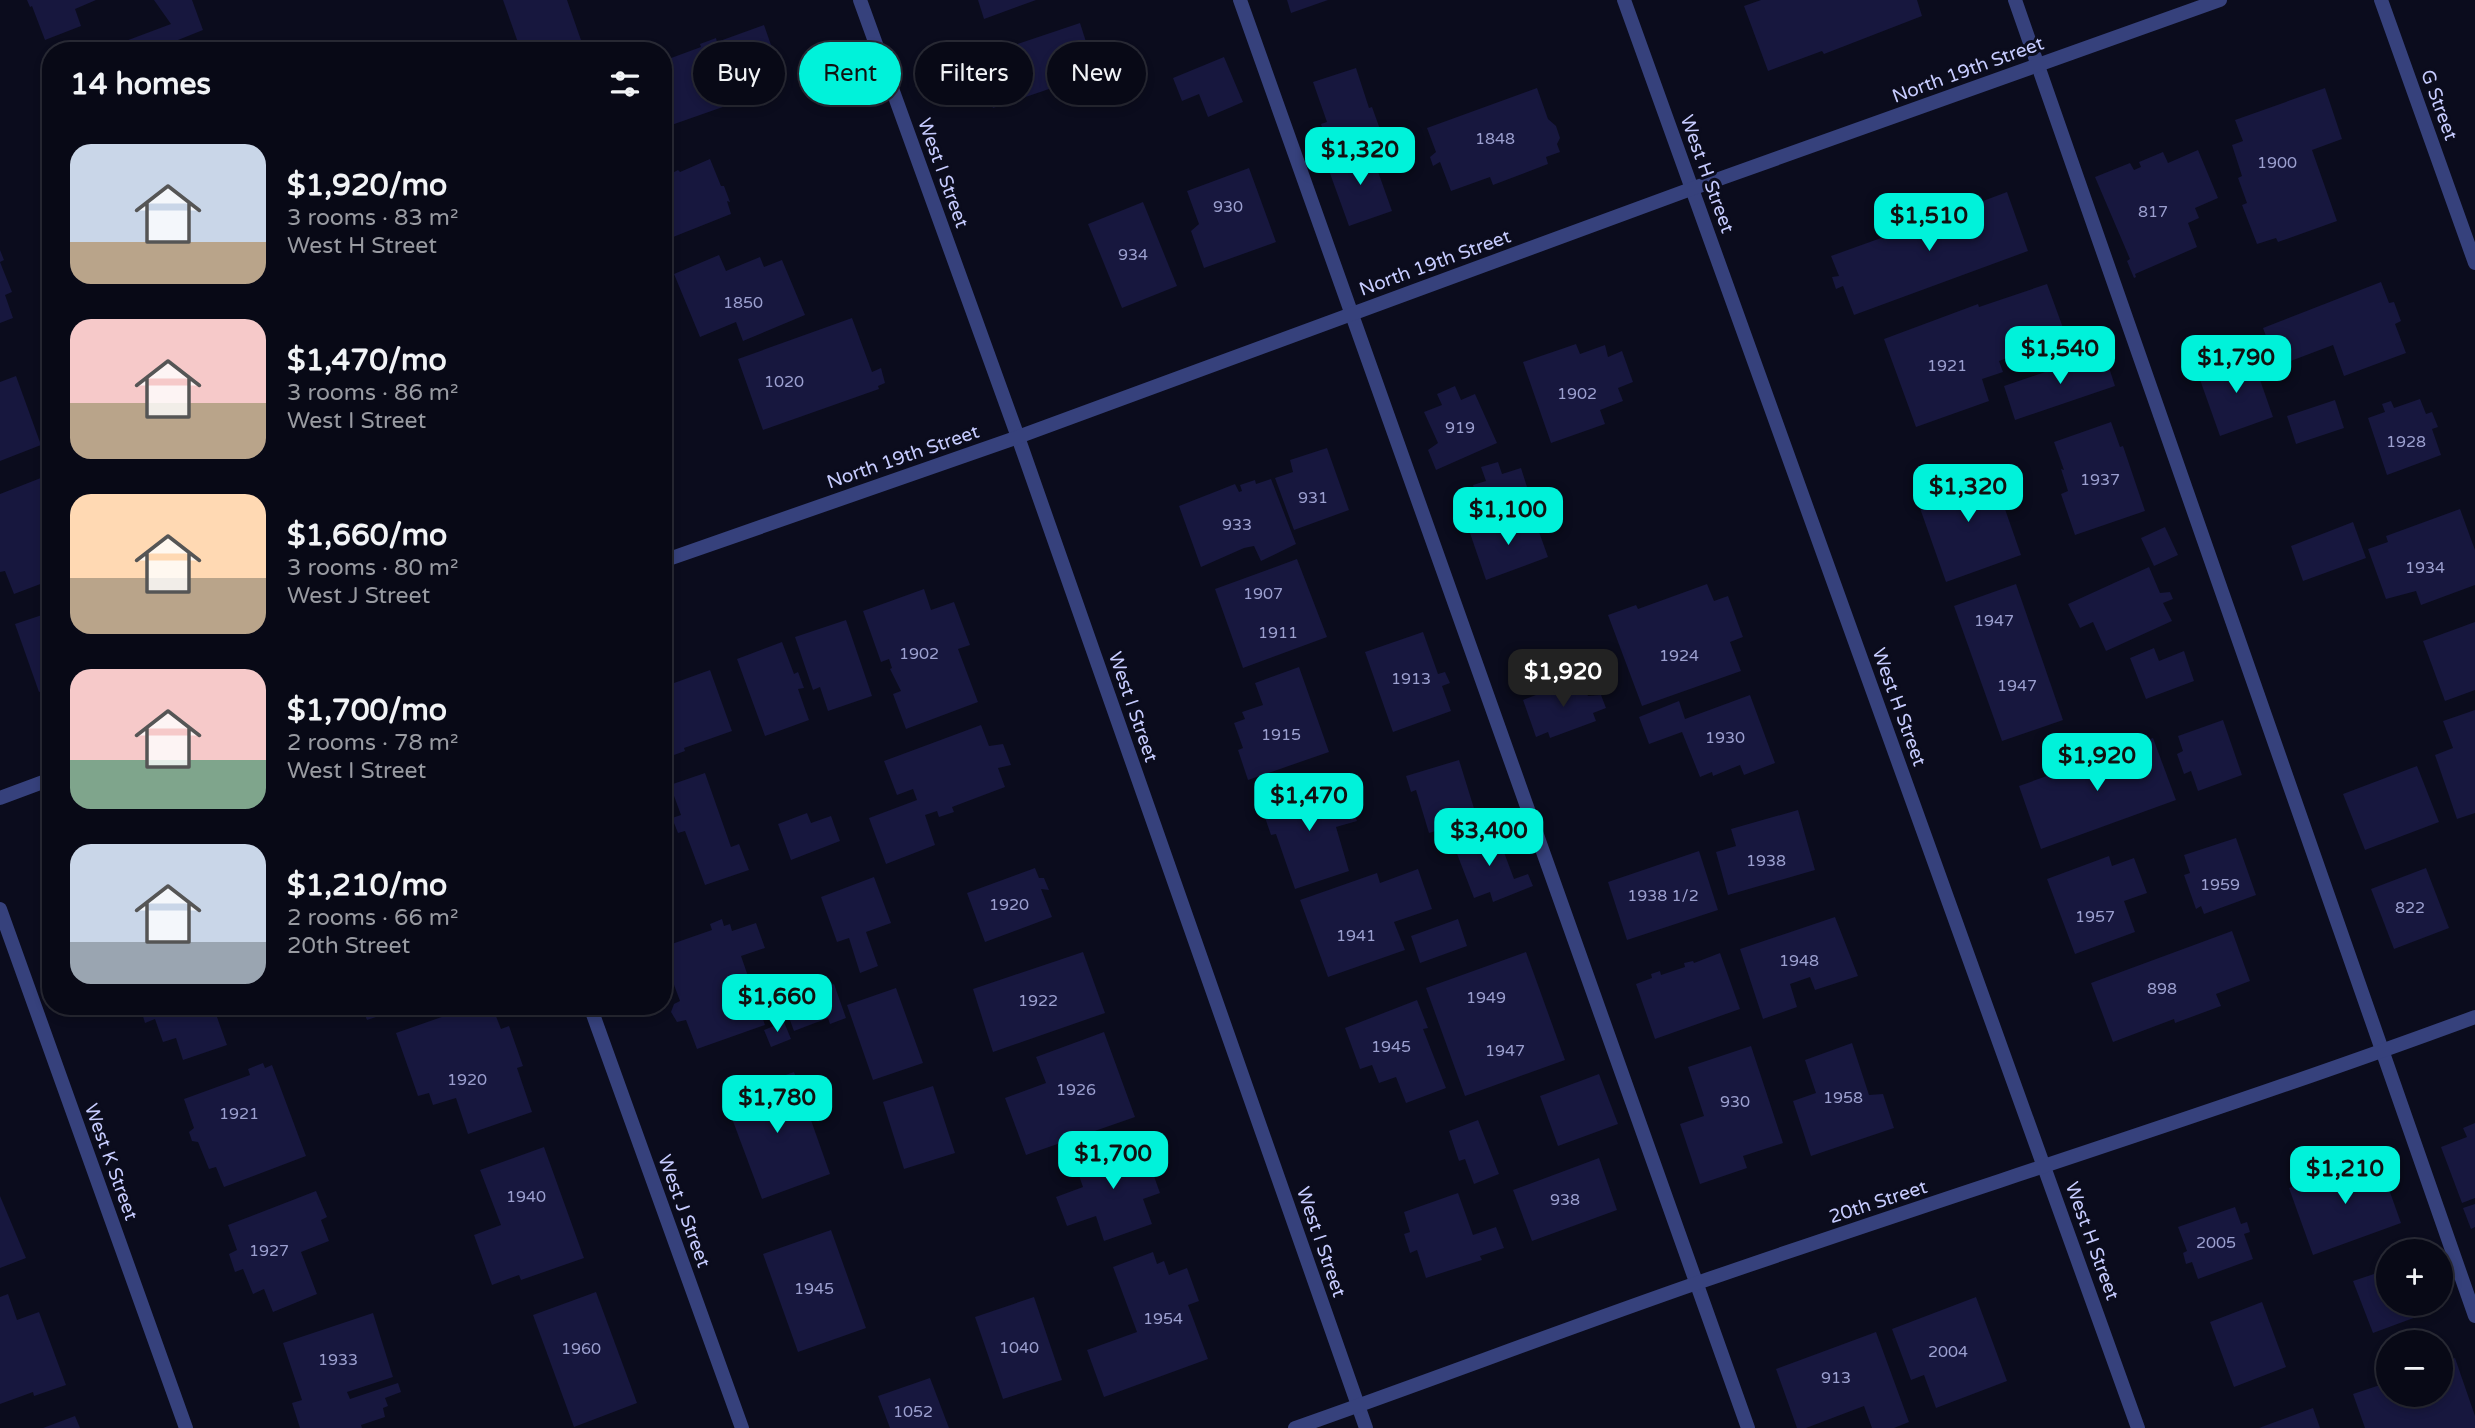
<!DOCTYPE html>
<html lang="en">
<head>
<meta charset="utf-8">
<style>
  :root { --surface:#080916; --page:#11121f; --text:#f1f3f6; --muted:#989aa1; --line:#292a35; --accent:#00f2da }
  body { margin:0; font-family:"Varela Round",sans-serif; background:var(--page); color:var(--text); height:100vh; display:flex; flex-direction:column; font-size:26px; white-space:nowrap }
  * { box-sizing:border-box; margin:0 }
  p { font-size:23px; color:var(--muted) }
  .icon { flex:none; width:38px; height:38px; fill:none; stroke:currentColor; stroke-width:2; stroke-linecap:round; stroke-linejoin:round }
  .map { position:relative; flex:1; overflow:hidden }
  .panel { position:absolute; left:42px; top:42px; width:630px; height:973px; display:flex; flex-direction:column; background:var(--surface); border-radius:28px; box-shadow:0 4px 10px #0003,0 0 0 2px var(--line) }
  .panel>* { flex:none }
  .hud { position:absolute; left:693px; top:42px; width:665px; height:63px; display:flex; gap:14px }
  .fabs { position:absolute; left:2376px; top:1239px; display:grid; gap:14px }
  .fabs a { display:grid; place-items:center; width:77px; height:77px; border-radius:50%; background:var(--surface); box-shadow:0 4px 10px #0003,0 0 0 2px var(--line); font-size:35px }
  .price { position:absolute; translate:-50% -60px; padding:0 16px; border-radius:14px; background:var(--accent); color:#111; font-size:23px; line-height:46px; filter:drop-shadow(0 2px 4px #0008) }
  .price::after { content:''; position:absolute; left:50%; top:42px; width:21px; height:16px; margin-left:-10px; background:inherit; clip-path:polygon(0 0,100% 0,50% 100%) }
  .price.active { background:#222; color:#fff }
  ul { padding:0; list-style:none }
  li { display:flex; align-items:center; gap:21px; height:175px; padding:0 28px }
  li span { display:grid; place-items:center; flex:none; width:196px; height:140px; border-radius:21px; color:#555 }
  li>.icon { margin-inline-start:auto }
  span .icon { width:84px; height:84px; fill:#fffc; stroke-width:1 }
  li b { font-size:30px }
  h2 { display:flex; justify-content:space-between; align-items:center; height:84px; padding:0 28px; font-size:30px }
  .chip { padding:0 24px; border-radius:32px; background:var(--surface); box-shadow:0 4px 10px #0003,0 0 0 2px var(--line); font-size:24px; line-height:63px }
  .chip.active { background:var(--accent); color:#111 }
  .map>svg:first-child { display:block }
  .building { fill:#17173e }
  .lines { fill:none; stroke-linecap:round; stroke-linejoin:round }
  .service { stroke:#36417c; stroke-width:14 }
  .minor { stroke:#36417c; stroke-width:14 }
  .labels { text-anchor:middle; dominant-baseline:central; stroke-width:6; stroke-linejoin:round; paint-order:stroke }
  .number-label { font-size:16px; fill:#9b9fcf }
  .street-label { font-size:19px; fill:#c7ccff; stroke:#0b0c1d }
</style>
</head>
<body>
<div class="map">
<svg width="2475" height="1428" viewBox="0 0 2475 1428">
  <rect width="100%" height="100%" fill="#0b0c1d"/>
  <g class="building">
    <polygon points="27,0 96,0 75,9 81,26 45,40 32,6 30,7"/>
    <polygon points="154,0 192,0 203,30 173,42 176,51 99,51 171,24"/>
    <polygon points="503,0 567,0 582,43 560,51 521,51"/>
    <polygon points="978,0 1036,0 984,19"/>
    <polygon points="1287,0 1328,0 1291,13"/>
    <polygon points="1761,0 1917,0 1922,16 1824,54 1822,51 1768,71 1744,6"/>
    <polygon points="1080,23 1096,73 993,108 976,58"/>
    <polygon points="764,25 785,85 663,128 663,61 701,47 700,44 716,38 717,42"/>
    <polygon points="1224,57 1243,102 1208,117 1199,94 1182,101 1173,78"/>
    <polygon points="1356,68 1369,108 1372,107 1381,132 1329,149 1321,124 1327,122 1313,82"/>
    <polygon points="1537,88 1548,119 1556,126 1560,138 1557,144 1560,152 1546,157 1548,164 1493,185 1490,177 1451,191 1440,162 1433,166 1430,157 1436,152 1427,128"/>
    <polygon points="2325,88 2342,139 2312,150 2337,221 2278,242 2276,238 2257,244 2242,205 2247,203 2238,178 2242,176 2232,145 2243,141 2235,120"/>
    <polygon points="1371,149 1373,154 1378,152 1382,164 1376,166 1392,211 1349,226 1327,165"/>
    <polygon points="2198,150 2218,198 2195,208 2199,218 2188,223 2197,247 2135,274 2136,277 2134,278 2127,261 2130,259 2095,177 2130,163 2134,170 2141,167 2139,162 2163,152 2168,163"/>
    <polygon points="710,159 721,186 724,186 730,202 727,201 731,214 663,241 663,178 678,170 680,172"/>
    <polygon points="1249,168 1276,242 1204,268 1191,231 1199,224 1187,191"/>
    <polygon points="2007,192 2028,251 1854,315 1843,286 1836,289 1832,277 1839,276 1831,256 1970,206 1968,201 1981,196 1983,201"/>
    <polygon points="1143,202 1177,286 1122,308 1088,224"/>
    <polygon points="0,250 4,260 0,262 12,292 5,295 13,318 0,323"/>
    <polygon points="719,255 726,271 760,257 764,267 782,260 805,315 743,341 736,322 700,337 674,274"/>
    <polygon points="2381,282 2389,303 2394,302 2401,321 2395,324 2406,353 2344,376 2333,345 2277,366 2263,328"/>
    <polygon points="2047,284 2066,336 1999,361 2003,372 1982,379 1989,401 1916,427 1884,339 1978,304 1979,307"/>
    <polygon points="852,318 872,372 881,368 885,383 878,386 879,389 763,430 738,359"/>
    <polygon points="1576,344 1580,354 1605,345 1608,357 1622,351 1633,382 1618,388 1623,401 1600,410 1605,424 1551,443 1523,362"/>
    <polygon points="2104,352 2115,386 2015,420 2004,386"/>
    <polygon points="2251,354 2273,417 2220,436 2198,374"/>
    <polygon points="16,376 41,445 0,461 0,382"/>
    <polygon points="1455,386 1461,400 1475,394 1497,443 1436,470 1428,450 1438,443 1424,412 1442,405 1437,394"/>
    <polygon points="2420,399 2426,414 2432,412 2438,427 2432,429 2441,455 2387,475 2368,418 2385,412 2382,404 2391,401 2394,408"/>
    <polygon points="2335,400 2344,428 2296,444 2287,416"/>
    <polygon points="2111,422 2120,447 2123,446 2145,511 2075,535 2061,494 2068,491 2061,469 2064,470 2054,442"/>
    <polygon points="1327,448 1349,510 1294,530 1275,478 1293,472 1290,460"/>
    <polygon points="1498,462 1502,474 1521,468 1534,509 1486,524 1473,485 1486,481 1481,467"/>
    <polygon points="1990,466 2021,555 1946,582 1915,494"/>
    <polygon points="51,474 51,541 48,542 51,550 51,580 14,594 5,571 0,572 0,494"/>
    <polygon points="1271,479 1296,544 1261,561 1254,546 1244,548 1201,567 1179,506 1235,484 1239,492 1242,491 1240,485 1255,480 1256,484"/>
    <polygon points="2460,509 2475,550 2475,585 2421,605 2416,591 2386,599 2368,549 2388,542 2386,536"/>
    <polygon points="1534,518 1548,557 1486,580 1470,533 1507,520 1510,527"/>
    <polygon points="2353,522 2366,558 2303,581 2291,546"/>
    <polygon points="2165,527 2178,555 2154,566 2141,538"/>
    <polygon points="1297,559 1327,637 1243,668 1215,589"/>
    <polygon points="2149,567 2160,593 2170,592 2173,599 2163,603 2172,621 2106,651 2093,622 2080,628 2068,604"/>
    <polygon points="1707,584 1714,601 1728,596 1743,637 1730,642 1741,671 1642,706 1608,615 1636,605 1638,609"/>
    <polygon points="2016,584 2063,720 2002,741 1954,606"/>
    <polygon points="924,589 931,610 954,602 970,645 958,649 978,702 906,729 893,694 901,691 890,669 892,668 889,659 881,662 863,611"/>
    <polygon points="51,612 51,688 39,692 15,624"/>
    <polygon points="846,620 872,696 828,711 820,687 813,690 795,637"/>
    <polygon points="2475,622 2475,690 2445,701 2423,641"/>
    <polygon points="1423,632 1438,674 1445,672 1450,683 1442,686 1451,711 1393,732 1365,652"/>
    <polygon points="782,642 794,674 798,672 804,688 798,689 809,720 765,736 737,659"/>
    <polygon points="2154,648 2159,661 2184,651 2194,681 2146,699 2130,658"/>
    <polygon points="1299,667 1329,752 1248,780 1238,750 1243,748 1234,723 1245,719 1242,712 1263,705 1255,683"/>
    <polygon points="710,670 732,731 684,748 685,751 663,759 663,687"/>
    <polygon points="1581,678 1588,696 1601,695 1606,708 1593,713 1596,721 1550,738 1548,732 1536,737 1523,700"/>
    <polygon points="1750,695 1775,763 1744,775 1740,765 1713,776 1712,772 1700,777 1682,732 1649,744 1639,717 1679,701 1685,719"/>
    <polygon points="2475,710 2475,813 2457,819 2435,755 2453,748 2443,721"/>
    <polygon points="2223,720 2242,775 2198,791 2191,771 2184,774 2177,754 2183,751 2178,736"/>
    <polygon points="981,725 989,746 1003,744 1011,765 998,768 1005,787 952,807 954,812 939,817 937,811 925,815 935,845 886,864 869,818 917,800 913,789 897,795 884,761"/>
    <polygon points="2153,738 2176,800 2041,849 2019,786"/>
    <polygon points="1459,760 1477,818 1429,833 1416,790 1411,792 1406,776"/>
    <polygon points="2417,766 2439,822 2365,850 2343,794"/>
    <polygon points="705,773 731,847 739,844 749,870 705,885 685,831 678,833 672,818 681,815 670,785"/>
    <polygon points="1324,781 1335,811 1351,805 1357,821 1336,827 1349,871 1295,889 1276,834 1271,835 1260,803"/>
    <polygon points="1798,810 1815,870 1728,895 1716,852 1736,846 1731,829"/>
    <polygon points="807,813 811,823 831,816 840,841 791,860 778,824"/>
    <polygon points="1496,831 1514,879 1528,874 1533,886 1493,902 1490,892 1474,898 1454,846"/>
    <polygon points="2236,838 2256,895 2204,914 2201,906 2196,909 2184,875 2190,873 2184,855"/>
    <polygon points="1699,851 1718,910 1627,940 1608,882"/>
    <polygon points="2109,856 2112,866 2134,858 2147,893 2124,901 2135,932 2075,954 2047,879"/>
    <polygon points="1035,868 1039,878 1044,878 1049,890 1041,889 1052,917 985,942 967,893"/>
    <polygon points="2426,868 2449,928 2394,949 2371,889"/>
    <polygon points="1418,869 1432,909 1394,922 1405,950 1328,977 1300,900 1377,873 1380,883"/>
    <polygon points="874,877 891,923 866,932 878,966 860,973 849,938 837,942 821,897"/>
    <polygon points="1835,917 1858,976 1815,990 1810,977 1790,984 1797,1007 1763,1019 1740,949"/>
    <polygon points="722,919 724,926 730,924 732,931 756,923 765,948 741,956 765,1025 697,1049 686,1020 677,1022 671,1012 674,1004 680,1001 663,955 663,947 712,930 710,924"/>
    <polygon points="1458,919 1467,946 1420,963 1411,936"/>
    <polygon points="2232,931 2250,981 2216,994 2221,1006 2175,1023 2174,1019 2113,1042 2091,983"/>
    <polygon points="1083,952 1105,1013 993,1052 973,989"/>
    <polygon points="1526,952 1565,1060 1465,1096 1426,988"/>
    <polygon points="1720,953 1740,1009 1655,1039 1636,984 1652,978 1651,974 1660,971 1661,975 1685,967 1684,963 1693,961 1694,963"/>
    <polygon points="821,981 823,988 834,984 846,1018 830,1024 828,1018 794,1031 781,996"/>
    <polygon points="896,988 923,1063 873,1080 847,1005"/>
    <polygon points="1417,1000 1428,1028 1423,1029 1446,1088 1406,1103 1396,1077 1379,1083 1372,1065 1360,1069 1345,1028"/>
    <polygon points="140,1006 213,1006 227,1045 183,1060 176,1038 163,1042 155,1019 145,1023"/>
    <polygon points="349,1006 392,1006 394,1011 367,1020 363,1010 351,1014"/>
    <polygon points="473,1006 492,1006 501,1029 509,1026 523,1066 517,1068 532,1112 468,1134 456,1098 433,1105 429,1093 418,1096 396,1033"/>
    <polygon points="784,1022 791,1039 771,1047 764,1030"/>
    <polygon points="1104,1032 1135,1117 1026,1155 1005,1098 1046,1083 1036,1057"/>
    <polygon points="1852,1043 1869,1095 1883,1094 1894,1128 1811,1156 1793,1101 1816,1093 1805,1060"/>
    <polygon points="1751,1046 1783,1143 1743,1156 1747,1168 1700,1184 1680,1124 1704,1116 1688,1067"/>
    <polygon points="263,1063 265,1068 272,1065 306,1156 224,1187 216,1167 209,1169 198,1142 192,1141 189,1132 194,1128 184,1099 250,1075 248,1069"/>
    <polygon points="794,1072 830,1174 762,1199 724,1097"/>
    <polygon points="1599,1074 1618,1124 1558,1146 1540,1096"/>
    <polygon points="933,1086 955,1153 904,1169 883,1102"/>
    <polygon points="1478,1120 1499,1174 1474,1184 1465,1159 1459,1161 1449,1131"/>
    <polygon points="2475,1123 2475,1198 2462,1203 2441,1147 2467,1137 2463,1128"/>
    <polygon points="1141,1140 1160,1193 1143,1199 1152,1224 1104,1241 1096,1216 1067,1226 1056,1197 1083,1187 1075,1164"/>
    <polygon points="544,1147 584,1258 521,1280 519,1275 492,1285 474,1235 501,1225 480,1170"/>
    <polygon points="2376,1157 2383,1175 2386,1173 2389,1180 2386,1181 2401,1223 2313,1255 2289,1188"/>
    <polygon points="1599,1158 1617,1210 1532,1241 1513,1190"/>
    <polygon points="316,1191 327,1217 321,1220 329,1241 301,1252 317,1294 273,1312 264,1289 253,1294 243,1269 235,1272 229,1254 237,1250 228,1225"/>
    <polygon points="1458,1193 1473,1235 1496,1227 1504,1248 1480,1256 1482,1260 1426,1278 1417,1250 1410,1253 1404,1234 1410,1232 1404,1212"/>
    <polygon points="0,1196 26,1258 0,1268"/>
    <polygon points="2475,1204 2475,1227 2471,1229 2463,1208"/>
    <polygon points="2235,1207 2241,1224 2247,1222 2250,1232 2244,1234 2253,1259 2198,1279 2192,1262 2186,1264 2183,1253 2187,1251 2178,1227"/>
    <polygon points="831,1230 866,1328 798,1352 763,1254"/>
    <polygon points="1153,1252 1157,1264 1164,1261 1169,1275 1187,1268 1199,1301 1188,1305 1208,1359 1104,1397 1087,1350 1137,1332 1113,1267"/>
    <polygon points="2389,1269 2389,1304 2424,1304 2427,1313 2373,1333 2353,1281"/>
    <polygon points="596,1292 637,1403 574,1427 533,1315"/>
    <polygon points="8,1294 17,1320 39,1312 66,1385 34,1396 33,1392 0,1404 0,1297"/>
    <polygon points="1034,1297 1062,1380 1003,1399 975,1317"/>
    <polygon points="1976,1297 2007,1381 1936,1408 1924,1375 1911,1380 1892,1329"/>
    <polygon points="2262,1302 2286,1367 2234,1387 2210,1322"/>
    <polygon points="373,1313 393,1377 347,1392 350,1399 398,1383 401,1392 385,1398 388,1406 383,1408 385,1417 361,1425 362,1428 300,1428 292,1403 302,1400 283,1343"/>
    <polygon points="1876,1332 1909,1422 1894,1428 1872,1428 1864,1406 1806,1428 1797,1428 1776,1369"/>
    <polygon points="2455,1358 2475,1416 2475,1428 2365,1428 2353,1394 2389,1382 2389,1395 2441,1395 2441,1363"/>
    <polygon points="930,1378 949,1428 890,1428 878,1396"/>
    <polygon points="2313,1408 2320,1428 2259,1428"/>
    <polygon points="75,1416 80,1428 43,1428"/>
  </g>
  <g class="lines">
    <g class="service">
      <polyline points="1240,0 1748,1428"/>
      <polyline points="2015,0 2475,1316"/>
    </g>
    <g class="minor">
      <polyline points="860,0 1018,437 1366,1428"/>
      <polyline points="1624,0 2138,1428"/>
      <polyline points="2381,0 2475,263"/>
      <polyline points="663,561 1018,437 1691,189 2220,0"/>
      <polyline points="0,798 51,779"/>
      <polyline points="0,909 186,1428"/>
      <polyline points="590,1006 742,1428"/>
      <path d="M1295 1428C1429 1381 1562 1330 1697 1283 1956 1193 2218 1112 2475 1017"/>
    </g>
  </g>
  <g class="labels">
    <g class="number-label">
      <text x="1495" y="139">1848</text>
      <text x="2277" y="163">1900</text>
      <text x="1228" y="207">930</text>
      <text x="2153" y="212">817</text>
      <text x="1133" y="255">934</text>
      <text x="743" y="303">1850</text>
      <text x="1947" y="366">1921</text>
      <text x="784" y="382">1020</text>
      <text x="1577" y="394">1902</text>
      <text x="1460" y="428">919</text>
      <text x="2406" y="442">1928</text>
      <text x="2100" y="480">1937</text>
      <text x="1313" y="498">931</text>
      <text x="1237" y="525">933</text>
      <text x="2425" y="568">1934</text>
      <text x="1263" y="594">1907</text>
      <text x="1994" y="621">1947</text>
      <text x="1278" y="633">1911</text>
      <text x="919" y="654">1902</text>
      <text x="1679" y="656">1924</text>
      <text x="1411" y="679">1913</text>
      <text x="2017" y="686">1947</text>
      <text x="1281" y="735">1915</text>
      <text x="1725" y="738">1930</text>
      <text x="1766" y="861">1938</text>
      <text x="2220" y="885">1959</text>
      <text x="1663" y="896">1938 1/2</text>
      <text x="1009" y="905">1920</text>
      <text x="2410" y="908">822</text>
      <text x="2095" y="917">1957</text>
      <text x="1356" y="936">1941</text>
      <text x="1799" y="961">1948</text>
      <text x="2162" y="989">898</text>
      <text x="1486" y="998">1949</text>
      <text x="1038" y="1001">1922</text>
      <text x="1391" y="1047">1945</text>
      <text x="1505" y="1051">1947</text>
      <text x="467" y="1080">1920</text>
      <text x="1076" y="1090">1926</text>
      <text x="1843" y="1098">1958</text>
      <text x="1735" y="1102">930</text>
      <text x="239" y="1114">1921</text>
      <text x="526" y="1197">1940</text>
      <text x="1565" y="1200">938</text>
      <text x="2216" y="1243">2005</text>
      <text x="269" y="1251">1927</text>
      <text x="814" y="1289">1945</text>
      <text x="1163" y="1319">1954</text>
      <text x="1019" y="1348">1040</text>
      <text x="581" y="1349">1960</text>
      <text x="1948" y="1352">2004</text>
      <text x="338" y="1360">1933</text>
      <text x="1836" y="1378">913</text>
      <text x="913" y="1412">1052</text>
    </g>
    <g class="street-label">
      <text transform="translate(1968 70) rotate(-20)">North 19th Street</text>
      <text transform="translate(2439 105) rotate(70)">G Street</text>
      <text transform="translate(943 173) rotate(70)">West I Street</text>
      <text transform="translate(1707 174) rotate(70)">West H Street</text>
      <text transform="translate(1435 263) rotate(-20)">North 19th Street</text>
      <text transform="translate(903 457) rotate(-19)">North 19th Street</text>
      <text transform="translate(1133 707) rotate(71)">West I Street</text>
      <text transform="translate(1899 707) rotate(70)">West H Street</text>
      <text transform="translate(111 1162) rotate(70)">West K Street</text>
      <text transform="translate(1878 1202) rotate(-18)">20th Street</text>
      <text transform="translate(684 1211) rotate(70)">West J Street</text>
      <text transform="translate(2092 1241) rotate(70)">West H Street</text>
      <text transform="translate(1321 1242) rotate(71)">West I Street</text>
    </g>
  </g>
</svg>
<div class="fabs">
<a>+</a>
<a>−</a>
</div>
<b class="price" style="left:1360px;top:187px">$1,320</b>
<b class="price" style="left:1929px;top:253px">$1,510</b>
<b class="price" style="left:2060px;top:386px">$1,540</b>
<b class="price" style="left:2236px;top:395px">$1,790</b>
<b class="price" style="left:1968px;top:524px">$1,320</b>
<b class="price" style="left:1508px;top:547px">$1,100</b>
<b class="price active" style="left:1563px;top:709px">$1,920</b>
<b class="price" style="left:2097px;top:793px">$1,920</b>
<b class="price" style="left:1309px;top:833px">$1,470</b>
<b class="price" style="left:1489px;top:868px">$3,400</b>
<b class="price" style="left:777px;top:1034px">$1,660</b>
<b class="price" style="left:777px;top:1135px">$1,780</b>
<b class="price" style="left:1113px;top:1191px">$1,700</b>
<b class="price" style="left:2345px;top:1206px">$1,210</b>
<div class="hud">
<a class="chip">Buy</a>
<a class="chip active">Rent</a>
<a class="chip">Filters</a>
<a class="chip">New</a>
</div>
<section class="panel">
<h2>14 homes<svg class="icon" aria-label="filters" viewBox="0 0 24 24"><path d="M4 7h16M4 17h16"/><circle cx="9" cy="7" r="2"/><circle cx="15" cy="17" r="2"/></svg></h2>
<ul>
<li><span style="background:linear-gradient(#c9d6e8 70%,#b9a48a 0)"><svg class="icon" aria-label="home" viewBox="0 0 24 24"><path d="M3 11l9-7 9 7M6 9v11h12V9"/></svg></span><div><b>$1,920/mo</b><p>3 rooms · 83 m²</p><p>West H Street</p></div></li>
<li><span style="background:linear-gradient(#f6c9c9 60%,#b9a48a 0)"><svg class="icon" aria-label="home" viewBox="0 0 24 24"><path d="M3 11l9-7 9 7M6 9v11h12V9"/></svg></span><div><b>$1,470/mo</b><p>3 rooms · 86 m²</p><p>West I Street</p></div></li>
<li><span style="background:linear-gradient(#ffd9b3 60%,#b9a48a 0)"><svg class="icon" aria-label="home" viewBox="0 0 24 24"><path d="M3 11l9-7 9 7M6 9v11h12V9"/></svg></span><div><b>$1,660/mo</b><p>3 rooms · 80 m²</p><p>West J Street</p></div></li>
<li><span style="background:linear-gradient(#f6c9c9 65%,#7fa58c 0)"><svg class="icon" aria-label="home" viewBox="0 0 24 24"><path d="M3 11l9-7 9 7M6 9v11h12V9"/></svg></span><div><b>$1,700/mo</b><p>2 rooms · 78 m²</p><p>West I Street</p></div></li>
<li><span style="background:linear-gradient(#c9d6e8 70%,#9aa5b1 0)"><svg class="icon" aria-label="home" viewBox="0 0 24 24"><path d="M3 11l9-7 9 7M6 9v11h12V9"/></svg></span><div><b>$1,210/mo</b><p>2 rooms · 66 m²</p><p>20th Street</p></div></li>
</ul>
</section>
</div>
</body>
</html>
